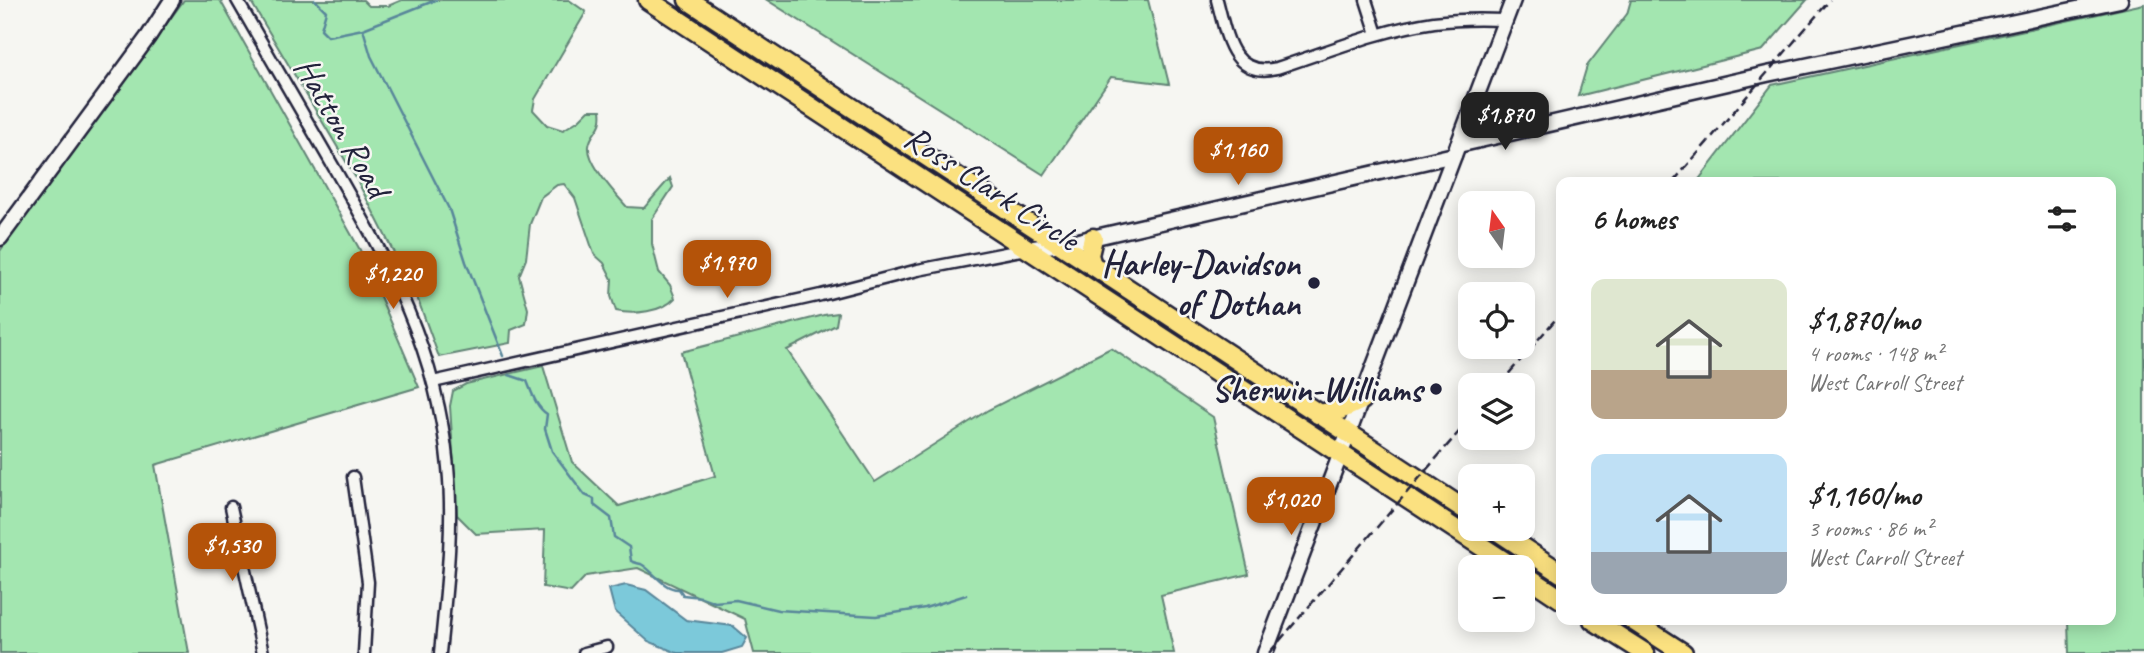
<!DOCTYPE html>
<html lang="en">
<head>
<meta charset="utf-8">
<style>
  :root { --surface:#fff; --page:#f6f6f6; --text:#222; --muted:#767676; --accent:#b45309 }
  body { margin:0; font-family:Caveat,sans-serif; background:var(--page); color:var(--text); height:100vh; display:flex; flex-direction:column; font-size:26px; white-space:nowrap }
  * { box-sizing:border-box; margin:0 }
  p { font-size:23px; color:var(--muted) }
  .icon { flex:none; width:38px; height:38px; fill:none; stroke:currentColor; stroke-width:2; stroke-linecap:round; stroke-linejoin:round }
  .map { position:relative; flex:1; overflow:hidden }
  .drawer { position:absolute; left:1556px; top:177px; width:560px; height:448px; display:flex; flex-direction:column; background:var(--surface); border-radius:14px; box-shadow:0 4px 18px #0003 }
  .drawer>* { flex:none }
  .needle { width:46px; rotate:346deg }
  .fabs { position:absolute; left:1458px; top:191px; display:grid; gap:14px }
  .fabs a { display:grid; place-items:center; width:77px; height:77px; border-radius:14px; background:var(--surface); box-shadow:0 4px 18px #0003; font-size:35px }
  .price { position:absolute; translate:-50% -60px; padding:0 16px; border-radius:14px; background:var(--accent); color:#fff; font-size:23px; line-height:46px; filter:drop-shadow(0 2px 4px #0008) }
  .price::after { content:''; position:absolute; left:50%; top:42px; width:21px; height:16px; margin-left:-10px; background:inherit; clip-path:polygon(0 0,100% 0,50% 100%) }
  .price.active { background:#222; color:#fff }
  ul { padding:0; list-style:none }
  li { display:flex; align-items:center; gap:21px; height:175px; padding:0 35px }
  li span { display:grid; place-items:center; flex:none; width:196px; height:140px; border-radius:14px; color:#555 }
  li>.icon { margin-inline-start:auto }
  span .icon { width:84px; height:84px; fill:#fffc; stroke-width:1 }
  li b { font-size:30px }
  h2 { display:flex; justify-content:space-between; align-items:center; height:84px; padding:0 35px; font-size:30px }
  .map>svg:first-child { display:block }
  .green { fill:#a3e6b0; stroke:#628476; stroke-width:2 }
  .water { fill:#7cc9da; stroke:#58869a; stroke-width:2 }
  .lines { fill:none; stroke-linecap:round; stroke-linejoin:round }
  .stream { stroke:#58869a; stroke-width:2.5 }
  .street-casing { stroke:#22223b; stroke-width:15 }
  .secondary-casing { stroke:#22223b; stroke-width:19 }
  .highway-casing { stroke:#22223b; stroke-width:23 }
  .street { stroke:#f6f6f2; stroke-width:10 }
  .secondary { stroke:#f6f6f2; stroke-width:14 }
  .highway { stroke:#fbe180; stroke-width:18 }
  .rail { stroke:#22223b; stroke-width:2.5; stroke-dasharray:10 5; stroke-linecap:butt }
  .poi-dot { fill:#22223b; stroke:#f6f6f2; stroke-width:2.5 }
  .labels { text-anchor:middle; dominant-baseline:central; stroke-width:5; stroke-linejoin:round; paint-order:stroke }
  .street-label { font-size:35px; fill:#22223b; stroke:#f6f6f2 }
  .poi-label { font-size:35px; font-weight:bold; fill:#22223b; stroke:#f6f6f2; text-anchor:end }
</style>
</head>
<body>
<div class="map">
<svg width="2144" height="653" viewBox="0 0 2144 653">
  <rect width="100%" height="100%" fill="#f6f6f2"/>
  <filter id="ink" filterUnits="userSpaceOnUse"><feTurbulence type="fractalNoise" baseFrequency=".0143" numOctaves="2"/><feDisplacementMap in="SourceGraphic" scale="14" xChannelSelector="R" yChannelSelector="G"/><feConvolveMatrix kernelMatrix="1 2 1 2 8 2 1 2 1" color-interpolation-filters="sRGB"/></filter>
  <g filter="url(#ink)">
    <g class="green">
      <polygon points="184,0 220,0 360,250 419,387 155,465 189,653 0,653 0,251"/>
      <path d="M250 0H363L369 6H388L402 0H569L586 12 535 99 533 110 547 125 563 130 579 120 589 110H601C604 131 591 130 589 146 587 163 616 195 627 207L644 208 670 178 673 187 652 219V244L659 272 670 285 675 298C663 312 633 315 616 311L611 296 612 279 604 263 594 254 575 198 564 184 557 185 541 197 530 224 526 259 519 276 528 309 526 324 511 330 510 343 439 357 418 300 357 180Z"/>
      <polygon points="767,0 1148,0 1169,84 1111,77 1044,175"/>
      <polygon points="1631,0 1807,0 1763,50 1578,96 1587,66 1627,14"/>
      <polygon points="2144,4 2144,653 2069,653 2068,620 2110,620 2110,182 1697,182 1772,85"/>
      <polygon points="838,313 836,325 787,350 875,482 988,410 1111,348 1213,417 1249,574 1161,595 1174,653 754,653 745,619 638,568 586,576 571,592 543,587 545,530 476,534 457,515 450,406 453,391 466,384 543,366 572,462 619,506 715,476 681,352 824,315"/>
    </g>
    <polygon class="water" points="626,585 646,590 686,620 733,626 747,638 742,647 722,653 677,653 648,641 615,612 609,589"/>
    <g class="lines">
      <g class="stream">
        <polyline points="315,0 326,11 321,29 328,36 363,29 436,0"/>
        <polyline points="363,29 371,56 449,209 466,262 503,356"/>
        <path d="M509 375 527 381C532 393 536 407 547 414L545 429 552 451 585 495 594 499V505L611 518 614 537 629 547 631 561C634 563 638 563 641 564 653 570 663 590 679 589L683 595 701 597 715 602 736 600 778 610 876 616 925 608 966 595"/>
      </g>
      <defs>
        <g id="street">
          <path d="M237 0C269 55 301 111 333 166 390 266 437 349 448 467 454 529 446 592 440 653"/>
          <path d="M1217 0C1226 33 1231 79 1277 68 1329 51 1380 30 1434 22 1458 19 1482 19 1505 20"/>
          <polyline points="1366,0 1377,34"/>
          <polyline points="433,382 821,295 918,270 1026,249"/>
          <polyline points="353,477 368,582 364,653"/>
          <polyline points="231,507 263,653"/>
          <polyline points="584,653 607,647"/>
        </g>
        <g id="secondary">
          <polyline points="1458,145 1767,74 2120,0"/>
          <polyline points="0,238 148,37 172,0"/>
          <polyline points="1027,249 1074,242 1454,155"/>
          <polyline points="1265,653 1513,0"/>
        </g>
        <g id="highway">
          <polyline points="648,0 1513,567"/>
          <polyline points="688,0 1470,513"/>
          <polyline points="1092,265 1089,255 1093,238"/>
          <polyline points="1318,414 1340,410 1362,400"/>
          <polyline points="1493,528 1561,573"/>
          <polyline points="1522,573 1561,599"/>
          <polyline points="1593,620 1645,653"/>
          <polyline points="1632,620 1683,653"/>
        </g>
      </defs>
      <use href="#street" class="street-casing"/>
      <use href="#secondary" class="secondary-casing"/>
      <use href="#highway" class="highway-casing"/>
      <use href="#street" class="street"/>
      <use href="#secondary" class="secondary"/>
      <use href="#highway" class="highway"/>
      <g class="rail">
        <polyline points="1673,182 1830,0"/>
        <polyline points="1499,385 1561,313"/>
        <polyline points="1269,653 1470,419"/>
      </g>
    </g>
  </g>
  <g class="poi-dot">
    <circle cx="1314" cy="283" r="7"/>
    <circle cx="1436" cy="389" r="7"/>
  </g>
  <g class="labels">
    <g class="street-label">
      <text transform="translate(342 127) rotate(60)">Hatton Road</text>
      <text transform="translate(992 188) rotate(33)">Ross Clark Circle</text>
    </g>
    <g class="poi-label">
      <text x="1300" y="263">Harley-Davidson<tspan x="1300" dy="40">of Dothan</tspan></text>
      <text x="1422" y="389">Sherwin-Williams</text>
    </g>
  </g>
</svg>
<div class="fabs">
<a><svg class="needle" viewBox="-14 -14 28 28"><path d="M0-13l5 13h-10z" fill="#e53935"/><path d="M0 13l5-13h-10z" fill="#767676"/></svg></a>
<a><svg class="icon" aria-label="locate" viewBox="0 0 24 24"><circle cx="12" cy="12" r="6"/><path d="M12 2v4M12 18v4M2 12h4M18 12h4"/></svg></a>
<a><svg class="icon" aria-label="layers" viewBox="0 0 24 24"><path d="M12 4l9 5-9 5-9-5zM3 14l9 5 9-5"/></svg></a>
<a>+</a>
<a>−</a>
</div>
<b class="price active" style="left:1505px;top:152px">$1,870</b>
<b class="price" style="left:1238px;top:187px">$1,160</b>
<b class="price" style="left:727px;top:300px">$1,970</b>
<b class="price" style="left:393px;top:311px">$1,220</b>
<b class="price" style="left:1291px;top:537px">$1,020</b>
<b class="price" style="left:232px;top:583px">$1,530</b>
<section class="drawer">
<h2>6 homes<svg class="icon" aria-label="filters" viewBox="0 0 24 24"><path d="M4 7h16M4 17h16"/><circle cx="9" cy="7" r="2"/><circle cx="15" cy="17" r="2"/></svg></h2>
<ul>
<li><span style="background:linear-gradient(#dfe7d0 65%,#b9a48a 0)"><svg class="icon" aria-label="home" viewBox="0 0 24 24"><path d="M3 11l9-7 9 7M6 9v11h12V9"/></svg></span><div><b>$1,870/mo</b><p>4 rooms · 148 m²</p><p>West Carroll Street</p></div></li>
<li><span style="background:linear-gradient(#bfe0f5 70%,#9aa5b1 0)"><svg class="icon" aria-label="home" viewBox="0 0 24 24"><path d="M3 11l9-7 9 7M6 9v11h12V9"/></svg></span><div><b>$1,160/mo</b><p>3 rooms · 86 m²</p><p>West Carroll Street</p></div></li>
</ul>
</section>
</div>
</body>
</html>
